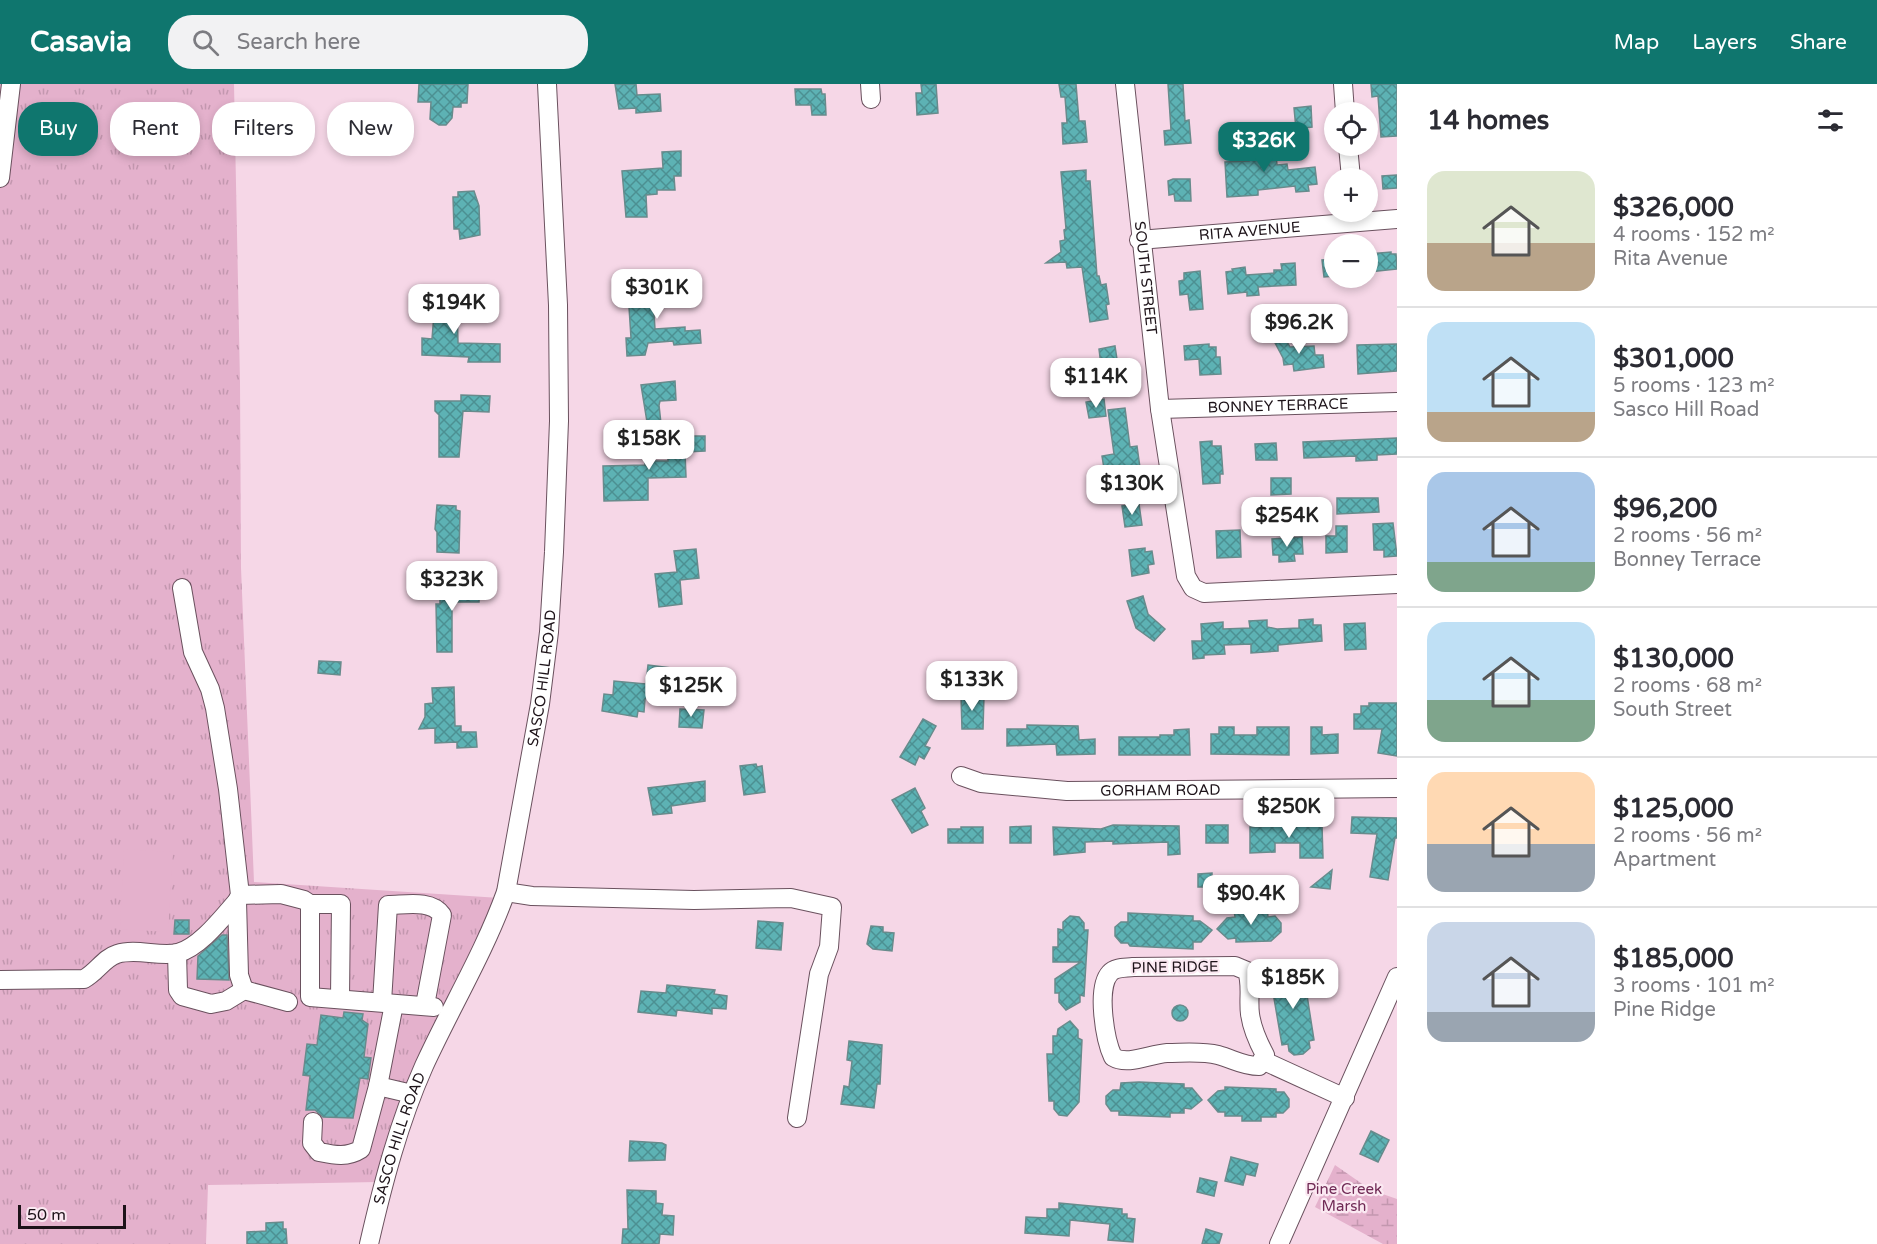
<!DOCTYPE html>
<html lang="en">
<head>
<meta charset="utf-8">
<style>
  :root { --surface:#fff; --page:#f2f2f3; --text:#2b2b33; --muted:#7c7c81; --line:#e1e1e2; --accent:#0f766e }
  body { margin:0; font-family:"Varela Round",sans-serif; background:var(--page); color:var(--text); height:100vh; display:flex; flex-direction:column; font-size:22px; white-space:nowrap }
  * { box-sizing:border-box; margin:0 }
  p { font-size:20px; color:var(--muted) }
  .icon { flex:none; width:33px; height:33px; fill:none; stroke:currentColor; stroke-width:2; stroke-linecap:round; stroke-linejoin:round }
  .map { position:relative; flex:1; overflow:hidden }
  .sheet { display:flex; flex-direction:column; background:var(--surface); width:480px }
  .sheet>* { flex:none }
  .hud { position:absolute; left:18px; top:18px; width:570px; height:54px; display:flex; gap:12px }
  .buttons { position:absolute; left:1324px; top:18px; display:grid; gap:12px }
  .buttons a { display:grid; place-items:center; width:54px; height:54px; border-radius:50%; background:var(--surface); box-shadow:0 3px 9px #0003; font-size:30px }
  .scale { position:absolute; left:18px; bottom:15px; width:108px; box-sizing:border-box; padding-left:6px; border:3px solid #1d1319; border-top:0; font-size:16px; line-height:21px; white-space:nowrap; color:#1d1319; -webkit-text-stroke:4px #fbe9f2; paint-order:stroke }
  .price { position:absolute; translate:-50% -51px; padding:0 14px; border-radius:12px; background:#fff; color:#222; font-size:20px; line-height:39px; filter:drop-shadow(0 2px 3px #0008) }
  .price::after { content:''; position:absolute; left:50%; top:36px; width:18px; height:14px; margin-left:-9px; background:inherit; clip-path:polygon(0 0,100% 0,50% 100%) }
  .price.active { background:var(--accent); color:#fff }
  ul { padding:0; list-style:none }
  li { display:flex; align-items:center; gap:18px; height:150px; padding:0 30px }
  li+li { border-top:2px solid var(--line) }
  li span { display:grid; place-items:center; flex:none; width:168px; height:120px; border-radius:18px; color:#555 }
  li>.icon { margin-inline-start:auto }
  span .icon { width:72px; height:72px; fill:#fffc; stroke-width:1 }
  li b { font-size:26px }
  h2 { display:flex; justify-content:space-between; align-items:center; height:72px; padding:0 30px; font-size:26px }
  .chip { padding:0 21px; border-radius:24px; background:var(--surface); box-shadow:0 3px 9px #0003; font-size:21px; line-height:54px }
  .chip.active { background:var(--accent); color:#fff }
  header { display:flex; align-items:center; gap:36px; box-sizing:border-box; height:84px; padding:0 30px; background:var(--accent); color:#fff }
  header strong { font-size:28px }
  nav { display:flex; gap:33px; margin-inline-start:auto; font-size:21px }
  .search { width:420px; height:54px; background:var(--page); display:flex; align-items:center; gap:15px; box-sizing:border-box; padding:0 21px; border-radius:24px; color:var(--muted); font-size:22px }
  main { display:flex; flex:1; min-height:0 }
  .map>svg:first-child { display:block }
  .grass { fill:url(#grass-tufts) }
  .wetland { fill:url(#wetland-marsh) }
  .pitch { fill:#e4b1cc }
  .building { fill:url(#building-cross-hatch); stroke:#688b8c; stroke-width:1.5 }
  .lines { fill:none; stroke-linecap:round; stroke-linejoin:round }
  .minor-casing { stroke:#6a515e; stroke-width:20 }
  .minor { stroke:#fff; stroke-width:18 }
  .labels { text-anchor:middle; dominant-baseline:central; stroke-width:4.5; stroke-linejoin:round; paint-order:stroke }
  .street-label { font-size:15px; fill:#1d1319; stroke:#fbe9f2 }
  .park-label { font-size:15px; fill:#702a55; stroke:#fbe9f2 }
</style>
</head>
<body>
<header>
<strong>Casavia</strong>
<div class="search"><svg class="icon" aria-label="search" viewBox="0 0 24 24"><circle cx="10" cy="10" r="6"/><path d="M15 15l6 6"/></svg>Search here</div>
<nav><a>Map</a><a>Layers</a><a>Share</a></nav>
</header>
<main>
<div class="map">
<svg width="1397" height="1160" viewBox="0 0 1397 1160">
  <defs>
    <pattern id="grass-tufts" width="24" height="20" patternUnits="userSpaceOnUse" patternTransform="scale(1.5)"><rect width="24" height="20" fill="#e4b1cc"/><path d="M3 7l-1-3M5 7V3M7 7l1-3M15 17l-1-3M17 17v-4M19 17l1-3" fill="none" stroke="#c397af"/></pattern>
    <pattern id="wetland-marsh" width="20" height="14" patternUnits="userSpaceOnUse" patternTransform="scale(1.5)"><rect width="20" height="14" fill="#e4b1cc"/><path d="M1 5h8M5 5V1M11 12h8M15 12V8" fill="none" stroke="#c397af"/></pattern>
    <pattern id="building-cross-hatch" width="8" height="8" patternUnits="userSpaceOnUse" patternTransform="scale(1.5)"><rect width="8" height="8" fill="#5db2b4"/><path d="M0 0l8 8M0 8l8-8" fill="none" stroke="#4c9092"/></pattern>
  </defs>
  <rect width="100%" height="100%" fill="#f6d7e7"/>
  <polygon class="grass" points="0,0 234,0 240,298 241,484 254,798 500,814 378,1098 208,1101 206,1160 0,1160"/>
  <polygon class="wetland" points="1335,1081 1371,1106 1397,1115 1397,1160 1383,1160 1315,1123"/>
  <polygon class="pitch" points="124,765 173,768 168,848 120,845"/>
  <g class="building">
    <polygon points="419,0 468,0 467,19 461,19 461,23 453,23 452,34 446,41 439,41 430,35 431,18 418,18"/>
    <polygon points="615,0 636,0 637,11 660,10 661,27 636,29 636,24 619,25"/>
    <polygon points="921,0 936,0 938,29 917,31 916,9 922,9"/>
    <polygon points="1059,0 1076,0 1079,37 1085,37 1087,58 1063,60 1062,39 1067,39 1065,13 1061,13"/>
    <polygon points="1168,0 1183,0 1185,37 1189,36 1191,59 1165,61 1164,47 1171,46"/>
    <polygon points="1371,0 1397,0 1397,52 1381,53 1378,12 1372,13"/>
    <polygon points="795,5 821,5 822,10 825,10 826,31 812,31 811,21 796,21"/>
    <polygon points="1311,22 1312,43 1296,45 1294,24"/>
    <polygon points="1265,52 1266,71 1276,70 1277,81 1287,80 1288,86 1315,83 1317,100 1308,101 1309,107 1296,108 1295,102 1258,106 1258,111 1227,113 1225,78 1249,77 1247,54"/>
    <polygon points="681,67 681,92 674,92 675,106 657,106 657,110 646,111 647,133 626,133 622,87 663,84 662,68"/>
    <polygon points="1086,86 1086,97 1090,97 1097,192 1099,192 1101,201 1106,200 1109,220 1106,221 1108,235 1090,238 1082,183 1067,184 1066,178 1046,179 1061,168 1060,157 1065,156 1064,146 1066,145 1061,88"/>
    <polygon points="1397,91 1397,104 1383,105 1382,92"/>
    <polygon points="1173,95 1190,95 1191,117 1175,117 1174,110 1169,111 1168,97"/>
    <polygon points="474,107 479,122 480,151 460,155 459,145 454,145 453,113 458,113 458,108"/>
    <polygon points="1391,168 1391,170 1396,170 1397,185 1369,188 1368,170"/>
    <polygon points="1335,175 1335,192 1324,193 1322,176"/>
    <polygon points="1295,179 1296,201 1258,203 1259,211 1247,212 1247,208 1228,210 1226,188 1233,187 1232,185 1245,183 1246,191 1274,189 1274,186 1282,186 1281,180"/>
    <polygon points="1200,187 1203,225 1190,226 1188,210 1180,211 1179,197 1184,196 1184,189"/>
    <polygon points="689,196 690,213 653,215 655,245 685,243 685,247 700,246 701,259 674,261 673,257 648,259 645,271 627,272 626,254 631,254 629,223 640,222 638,203 674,200 674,197"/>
    <polygon points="436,205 453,205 453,220 457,220 458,259 500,260 500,278 468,278 469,273 422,271 422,254 432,255"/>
    <polygon points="1282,249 1290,263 1314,262 1315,271 1323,271 1324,283 1294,287 1293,280 1284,281 1283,274 1273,255"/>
    <polygon points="1209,260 1209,263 1216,263 1216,273 1220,273 1221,290 1200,291 1199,275 1185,276 1184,262"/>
    <polygon points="1397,260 1397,287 1358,290 1357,261"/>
    <polygon points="1115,262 1120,295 1103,297 1099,265"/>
    <polygon points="675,297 676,316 660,317 659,321 662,349 646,351 645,338 647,338 641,301"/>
    <polygon points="461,311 490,312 489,328 463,327 459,373 439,373 439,331 435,327 435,317 461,317"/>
    <polygon points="1104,315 1106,332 1089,334 1086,318"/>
    <polygon points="1125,324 1130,363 1137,362 1141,391 1106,397 1102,372 1114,370 1108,326"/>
    <polygon points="667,352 705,352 705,367 685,368 686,393 648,394 648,416 604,417 603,382 645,381 645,377 668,377"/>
    <polygon points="1397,354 1397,370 1377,371 1377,376 1356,377 1356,372 1304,374 1303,358"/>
    <polygon points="1212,357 1212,362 1221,362 1223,390 1220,390 1220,399 1203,400 1200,358"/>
    <polygon points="1276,359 1277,376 1256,376 1255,360"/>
    <polygon points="1271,394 1291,394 1291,410 1271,411"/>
    <polygon points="1337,414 1378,414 1379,428 1337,430"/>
    <polygon points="1281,416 1307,416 1307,427 1281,429"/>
    <polygon points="1139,420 1142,441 1125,443 1122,422"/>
    <polygon points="437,421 456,422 456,426 460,427 459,469 437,468 437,448 435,445"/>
    <polygon points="1393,439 1397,472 1384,473 1384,466 1374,466 1373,440"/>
    <polygon points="1336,442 1347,442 1347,468 1326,469 1326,452 1336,452"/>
    <polygon points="1240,446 1241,473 1217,474 1216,447"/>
    <polygon points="1302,453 1303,470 1294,470 1295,477 1279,478 1279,471 1273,471 1272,455"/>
    <polygon points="1145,464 1145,468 1152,467 1154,480 1148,481 1149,489 1132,492 1129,466"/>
    <polygon points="696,465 699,494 680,496 682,520 659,523 655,490 677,488 674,467"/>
    <polygon points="458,500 480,501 479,518 452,518 452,568 437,568 436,520 440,520 440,506 451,506 451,504 458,504"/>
    <polygon points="1143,512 1148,530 1165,545 1154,557 1136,544 1127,517"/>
    <polygon points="1313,535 1313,541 1321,541 1322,557 1278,561 1278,567 1251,569 1251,560 1224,561 1225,570 1204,571 1204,574 1193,575 1192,557 1202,557 1201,540 1223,538 1223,545 1250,544 1249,537 1267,536 1267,543 1277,545 1299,544 1299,536"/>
    <polygon points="1365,539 1366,565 1345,566 1344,540"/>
    <polygon points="319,577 341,578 340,591 318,589"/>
    <polygon points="648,581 679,585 675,616 649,613 645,615 644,628 638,627 637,633 602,627 604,610 613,611 614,597 646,600"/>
    <polygon points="454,603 455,642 461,642 461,648 476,648 477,663 457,664 457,658 435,659 435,644 419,645 425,633 425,620 433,619 432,604"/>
    <polygon points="961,612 984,612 983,645 962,645"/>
    <polygon points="1369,619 1397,619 1397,672 1378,669 1382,645 1354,645 1354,630 1361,630 1361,622 1369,622"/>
    <polygon points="680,625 704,626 702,644 679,643"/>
    <polygon points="923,635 936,642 925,662 930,664 924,675 919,672 915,681 900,673"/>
    <polygon points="1027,641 1078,642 1079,656 1095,655 1095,670 1057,671 1056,660 1007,662 1007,645 1027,645"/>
    <polygon points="1219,643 1234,643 1234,651 1257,651 1257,643 1289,643 1289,671 1211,670 1211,650 1219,650"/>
    <polygon points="1311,643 1322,643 1322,651 1338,650 1338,669 1311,670"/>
    <polygon points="1189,645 1190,671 1119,671 1119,653 1160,653 1160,651 1174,651 1174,646"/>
    <polygon points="756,680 757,683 762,682 765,708 744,711 740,682"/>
    <polygon points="705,697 705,717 671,722 672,729 653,731 648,704"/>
    <polygon points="915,704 925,724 921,727 928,741 912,749 892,716"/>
    <polygon points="1352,733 1397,734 1397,754 1395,754 1388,796 1370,793 1377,750 1351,749"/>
    <polygon points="1312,735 1312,741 1322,741 1323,774 1300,774 1300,759 1275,759 1275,768 1250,769 1250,743 1300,741 1300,736"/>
    <polygon points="1113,741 1179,742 1180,770 1168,771 1168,758 1113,760 1113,757 1085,758 1085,768 1054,771 1053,743 1101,745"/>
    <rect x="1206" y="741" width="22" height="18"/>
    <polygon points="1031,742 1031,759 1010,759 1010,743"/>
    <polygon points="961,743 983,743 983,759 948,759 948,745 961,745"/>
    <polygon points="1332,786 1330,805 1311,803"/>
    <polygon points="1212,789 1212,803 1198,803 1198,790"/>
    <polygon points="1267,823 1268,833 1275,832 1281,839 1281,848 1271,857 1236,858 1236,854 1228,855 1217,845 1227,834 1235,833 1234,826"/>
    <polygon points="1128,829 1193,832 1193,837 1200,837 1212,846 1201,858 1193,858 1193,865 1130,862 1128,859 1121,859 1115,852 1115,843 1121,838 1128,838"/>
    <polygon points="1070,832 1079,833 1084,839 1084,846 1088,846 1087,862 1084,912 1080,911 1080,918 1066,926 1059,918 1059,909 1055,909 1055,895 1081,878 1053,878 1053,863 1058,863 1058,845 1063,846 1063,838"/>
    <polygon points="175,836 189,836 189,850 174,850"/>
    <polygon points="758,837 783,839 781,866 756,864"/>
    <polygon points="871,842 883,843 883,848 894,849 892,867 873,865 867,860"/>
    <polygon points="222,851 227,851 229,896 197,895 198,872"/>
    <polygon points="1291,880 1298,886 1299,893 1304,892 1314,956 1309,957 1310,964 1303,970 1294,971 1289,967 1288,960 1282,961 1271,897 1279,896 1277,889 1283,882"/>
    <polygon points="667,901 715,906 714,910 727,912 726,925 712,924 712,930 677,926 676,932 638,928 641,907 666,909"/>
    <circle cx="1180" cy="929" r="8"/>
    <polygon points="344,928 363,930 362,936 368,940 364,973 371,974 368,995 360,994 353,1034 323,1033 315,1026 306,1026 310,992 303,991 307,960 317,961 321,931 343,934"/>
    <polygon points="1070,937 1078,946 1078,954 1082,956 1079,1018 1067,1032 1059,1031 1054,1025 1054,1017 1049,1017 1047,970 1053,970 1053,952 1057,952 1058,945"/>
    <polygon points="849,957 882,961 880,1000 877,1000 874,1024 841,1020 844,1002 849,1003 852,977 847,976"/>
    <polygon points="1139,998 1184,1000 1184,1004 1192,1004 1202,1016 1191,1025 1184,1024 1184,1029 1170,1029 1170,1033 1119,1031 1119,1027 1111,1027 1106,1020 1106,1012 1113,1006 1120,1006 1121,999"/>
    <polygon points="1225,1003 1276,1005 1276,1008 1284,1008 1289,1015 1289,1023 1283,1029 1276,1029 1276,1033 1261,1033 1261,1037 1242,1037 1242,1032 1225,1032 1225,1028 1218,1028 1208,1016 1218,1007 1225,1006"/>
    <polygon points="1371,1047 1389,1056 1378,1078 1360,1070"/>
    <polygon points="630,1057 662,1059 666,1061 665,1076 629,1077"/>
    <polygon points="1231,1073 1258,1080 1255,1092 1246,1090 1243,1101 1225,1097"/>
    <polygon points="1200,1094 1217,1098 1214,1112 1197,1108"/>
    <polygon points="627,1106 656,1107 656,1119 663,1120 662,1131 674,1132 673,1151 660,1150 659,1160 622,1160 623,1145 628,1145"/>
    <polygon points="1059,1119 1122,1125 1122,1130 1127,1130 1127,1134 1135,1135 1133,1158 1108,1156 1110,1140 1070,1136 1069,1152 1025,1149 1026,1133 1047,1134 1047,1125 1059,1125"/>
    <polygon points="283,1138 283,1145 286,1145 287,1160 247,1160 247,1148 266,1147 266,1139"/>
    <polygon points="1206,1145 1222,1150 1219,1160 1202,1160"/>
  </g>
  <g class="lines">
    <defs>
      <g id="minor">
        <polyline points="870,0 871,15"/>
        <path id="s1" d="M1125 0 1160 325 1186 492 1193 504 1204 509 1397 500"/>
        <polyline points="1343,0 1345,28"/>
        <polyline points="1348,62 1351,94"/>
        <polyline points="0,94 11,0"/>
        <path id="s2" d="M1139 156 1397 135"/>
        <path id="s3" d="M1160 325 1397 318"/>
        <path id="s4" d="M961 692 981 699 1067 707 1397 704"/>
        <polyline points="506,808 532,812 694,816 791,814 832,823 829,863 819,890 797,1034"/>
        <polyline points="240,811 281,810 304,816 310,820 341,820 340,914"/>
        <polyline points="237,817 239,891 244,906"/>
        <polyline points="310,820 310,913 434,923"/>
        <polyline points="177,869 178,906 182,912 211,920 226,917 244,906"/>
        <path d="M1235 882 1247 887C1252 901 1248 915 1250 930 1252 945 1258 958 1265 971L1259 982C1243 982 1233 975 1218 971 1202 967 1183 969 1167 969 1150 970 1128 982 1113 973 1105 956 1096 904 1110 889 1115 883 1125 884 1133 883Z"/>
        <path d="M0 896 84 895C97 888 104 874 117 870 136 864 159 873 178 869 200 863 222 834 237 817L240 811 228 705 215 624 210 605 193 568 182 504"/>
        <polyline points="244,906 288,918"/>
        <path d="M382 918 388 821C405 821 431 815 442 831L425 921"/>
        <polyline points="1262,976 1345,1014"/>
        <polyline points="378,1002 394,920"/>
        <path d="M313 1038 312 1059 319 1068C334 1071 347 1074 361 1065L378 1002 412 1010"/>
        <path id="s5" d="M369 1160C383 1099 399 1038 424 982 451 923 484 869 506 808L540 620 549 548 554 468 559 337 558 221 547 0"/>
        <polyline points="1279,1160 1397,893"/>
      </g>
    </defs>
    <use href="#minor" class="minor-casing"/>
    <use href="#minor" class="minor"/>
  </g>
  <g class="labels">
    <g class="street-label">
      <text stroke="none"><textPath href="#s2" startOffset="111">RITA AVENUE</textPath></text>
      <text stroke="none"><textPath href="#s1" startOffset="195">SOUTH STREET</textPath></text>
      <text stroke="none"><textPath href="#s3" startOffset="118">BONNEY TERRACE</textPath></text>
      <text stroke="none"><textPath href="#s5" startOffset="596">SASCO HILL ROAD</textPath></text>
      <text stroke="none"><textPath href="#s4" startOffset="201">GORHAM ROAD</textPath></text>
      <text transform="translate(1175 883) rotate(-1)">PINE RIDGE</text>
      <text stroke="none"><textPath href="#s5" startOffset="110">SASCO HILL ROAD</textPath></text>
    </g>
    <g class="park-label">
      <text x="1344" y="1105">Pine Creek<tspan x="1344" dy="17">Marsh</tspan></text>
    </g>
  </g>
</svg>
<div class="buttons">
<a><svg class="icon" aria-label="locate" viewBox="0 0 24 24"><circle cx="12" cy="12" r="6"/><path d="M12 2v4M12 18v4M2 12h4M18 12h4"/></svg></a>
<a>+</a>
<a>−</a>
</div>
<div class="scale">50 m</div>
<b class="price active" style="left:1264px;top:89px">$326K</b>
<b class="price" style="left:657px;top:236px">$301K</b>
<b class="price" style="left:454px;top:251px">$194K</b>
<b class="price" style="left:1299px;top:271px">$96.2K</b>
<b class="price" style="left:1096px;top:325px">$114K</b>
<b class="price" style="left:649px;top:387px">$158K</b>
<b class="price" style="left:1132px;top:432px">$130K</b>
<b class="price" style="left:1287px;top:464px">$254K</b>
<b class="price" style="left:452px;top:528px">$323K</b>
<b class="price" style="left:972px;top:628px">$133K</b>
<b class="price" style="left:691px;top:634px">$125K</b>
<b class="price" style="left:1289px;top:755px">$250K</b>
<b class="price" style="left:1251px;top:842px">$90.4K</b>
<b class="price" style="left:1293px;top:926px">$185K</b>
<div class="hud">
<a class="chip active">Buy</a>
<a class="chip">Rent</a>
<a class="chip">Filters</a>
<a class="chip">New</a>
</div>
</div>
<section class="sheet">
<h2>14 homes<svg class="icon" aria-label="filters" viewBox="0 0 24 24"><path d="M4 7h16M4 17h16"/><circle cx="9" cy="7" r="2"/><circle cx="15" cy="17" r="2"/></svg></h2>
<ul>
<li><span style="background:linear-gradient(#dfe7d0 60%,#b9a48a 0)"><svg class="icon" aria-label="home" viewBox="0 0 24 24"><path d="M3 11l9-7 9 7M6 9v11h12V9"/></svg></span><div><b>$326,000</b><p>4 rooms · 152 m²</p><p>Rita Avenue</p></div></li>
<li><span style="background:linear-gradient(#bfe0f5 75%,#b9a48a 0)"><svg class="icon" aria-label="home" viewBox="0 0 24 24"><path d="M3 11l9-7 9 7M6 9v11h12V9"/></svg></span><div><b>$301,000</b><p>5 rooms · 123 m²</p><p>Sasco Hill Road</p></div></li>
<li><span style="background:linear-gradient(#a9c7e8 75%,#7fa58c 0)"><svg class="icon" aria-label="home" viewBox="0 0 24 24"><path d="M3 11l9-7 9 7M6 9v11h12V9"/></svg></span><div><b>$96,200</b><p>2 rooms · 56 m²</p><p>Bonney Terrace</p></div></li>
<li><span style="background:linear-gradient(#bfe0f5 65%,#7fa58c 0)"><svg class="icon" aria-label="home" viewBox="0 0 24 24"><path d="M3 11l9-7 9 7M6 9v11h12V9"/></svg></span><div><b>$130,000</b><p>2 rooms · 68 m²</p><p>South Street</p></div></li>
<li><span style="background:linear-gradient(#ffd9b3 60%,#9aa5b1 0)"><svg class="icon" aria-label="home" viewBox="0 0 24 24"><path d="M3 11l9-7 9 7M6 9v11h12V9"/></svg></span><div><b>$125,000</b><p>2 rooms · 56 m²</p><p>Apartment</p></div></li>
<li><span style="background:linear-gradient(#c9d6e8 75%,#9aa5b1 0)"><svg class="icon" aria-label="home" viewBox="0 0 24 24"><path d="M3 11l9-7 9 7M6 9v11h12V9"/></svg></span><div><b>$185,000</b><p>3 rooms · 101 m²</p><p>Pine Ridge</p></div></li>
</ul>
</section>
</main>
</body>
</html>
